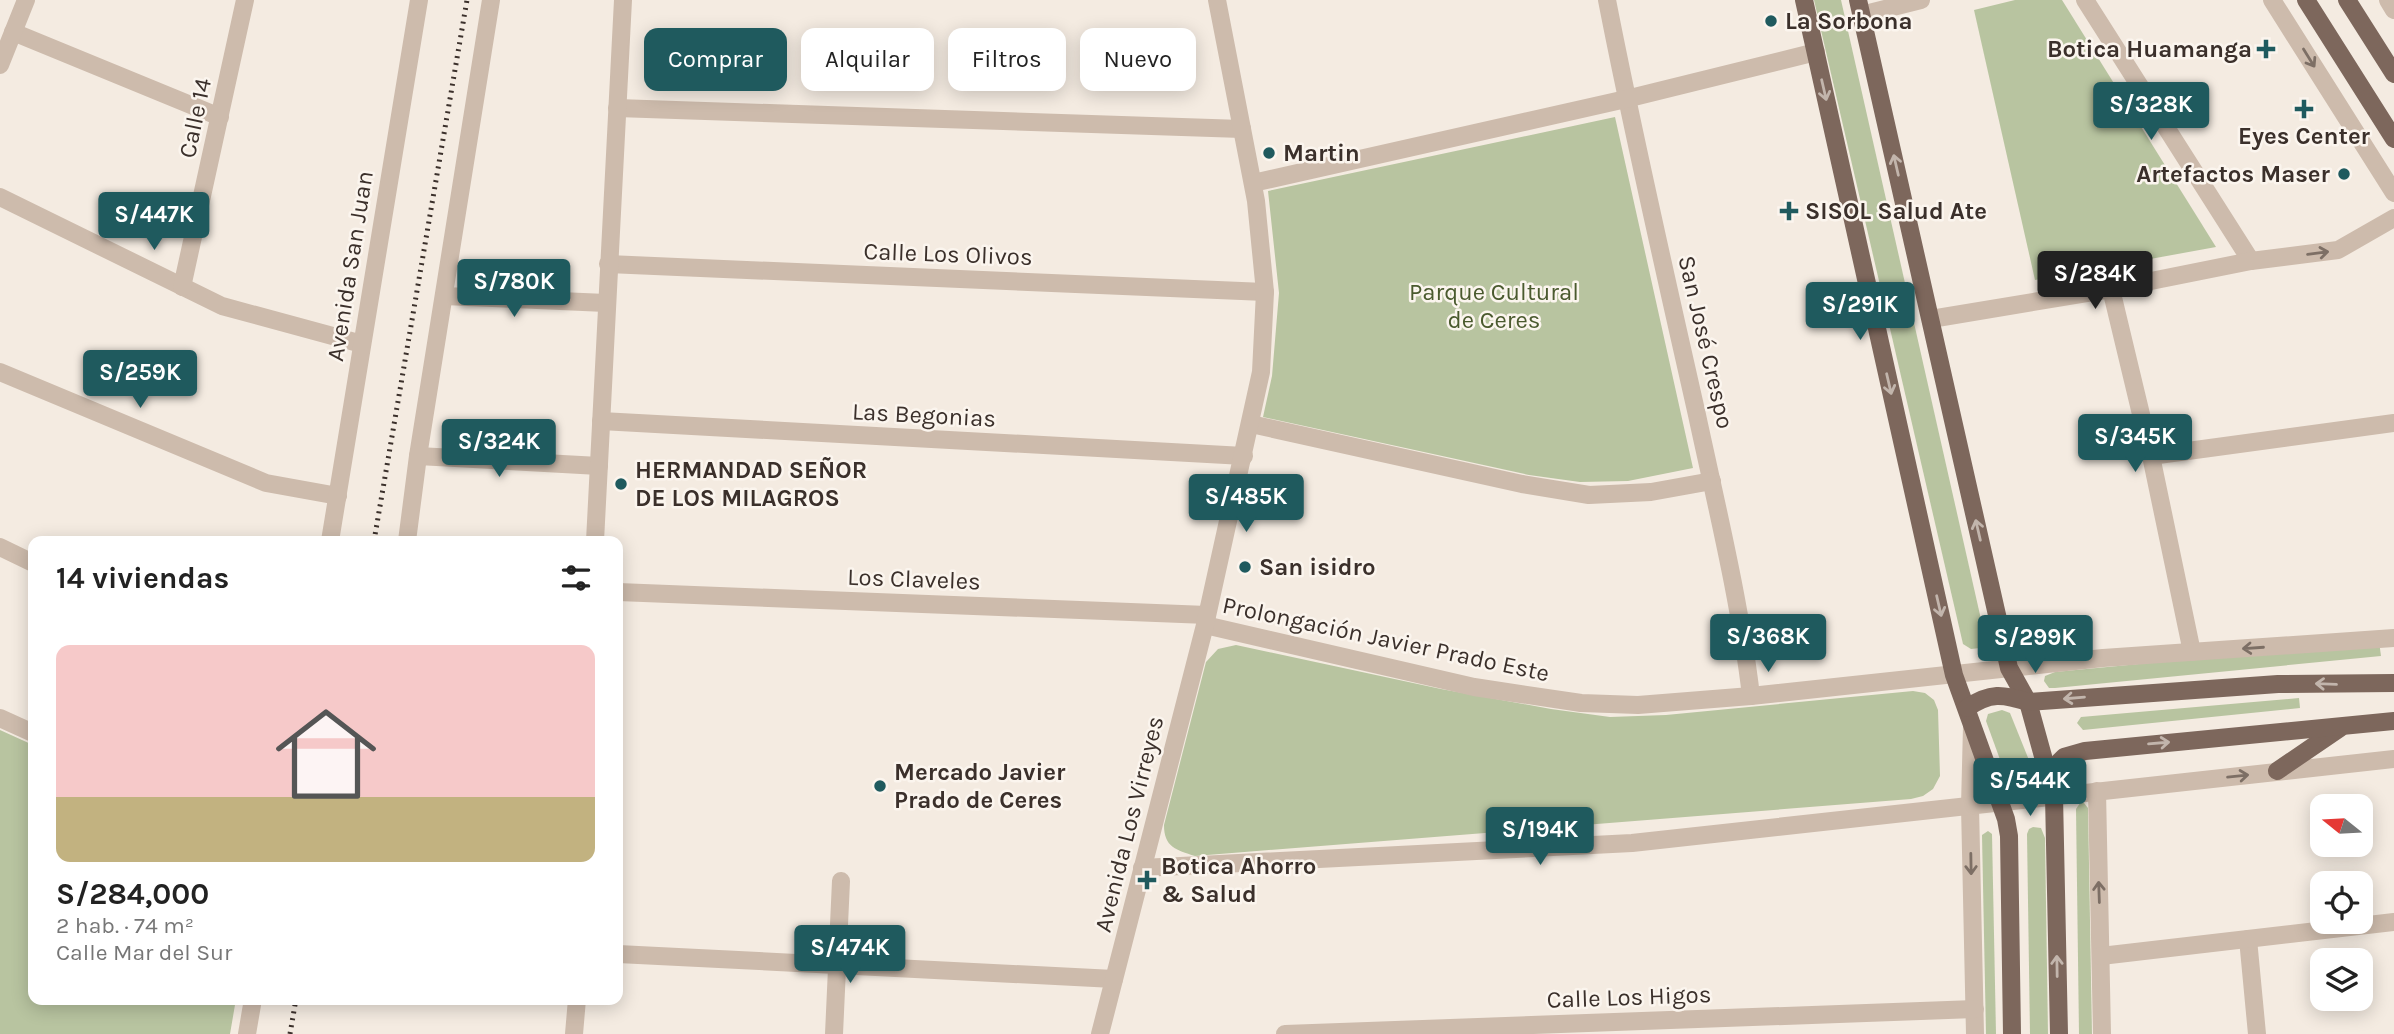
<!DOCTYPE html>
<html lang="es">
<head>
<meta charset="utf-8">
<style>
  :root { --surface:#fff; --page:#f6f6f6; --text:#222; --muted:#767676; --accent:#1f5a5e }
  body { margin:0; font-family:Karla,sans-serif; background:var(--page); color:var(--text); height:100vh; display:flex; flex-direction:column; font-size:26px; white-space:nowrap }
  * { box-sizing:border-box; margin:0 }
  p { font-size:23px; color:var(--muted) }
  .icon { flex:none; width:38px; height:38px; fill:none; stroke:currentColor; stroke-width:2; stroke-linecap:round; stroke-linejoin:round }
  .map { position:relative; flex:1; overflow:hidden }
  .drawer { position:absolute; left:28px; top:536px; width:595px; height:469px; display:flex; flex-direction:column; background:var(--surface); border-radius:14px; box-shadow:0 4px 18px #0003 }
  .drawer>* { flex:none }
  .banner { position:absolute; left:644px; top:28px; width:665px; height:63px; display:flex; gap:14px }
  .needle { width:46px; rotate:288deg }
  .controls { position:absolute; left:2310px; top:794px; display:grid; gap:14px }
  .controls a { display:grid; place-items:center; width:63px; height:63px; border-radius:14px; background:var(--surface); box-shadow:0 4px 18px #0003; font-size:35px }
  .price { position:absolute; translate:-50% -60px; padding:0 16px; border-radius:7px; background:var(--accent); color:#fff; font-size:23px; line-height:46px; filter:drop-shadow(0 2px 4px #0008) }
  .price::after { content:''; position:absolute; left:50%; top:42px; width:21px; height:16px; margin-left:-10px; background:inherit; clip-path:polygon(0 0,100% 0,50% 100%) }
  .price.selected { background:#222; color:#fff }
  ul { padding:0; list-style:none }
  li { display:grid; align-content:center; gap:14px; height:371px; padding:0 28px }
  li span { display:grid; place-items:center; height:217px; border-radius:14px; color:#555 }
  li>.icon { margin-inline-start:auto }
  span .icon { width:126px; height:126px; fill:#fffc; stroke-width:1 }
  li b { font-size:30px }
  h2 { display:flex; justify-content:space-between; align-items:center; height:84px; padding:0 28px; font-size:30px }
  .pill { padding:0 24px; border-radius:14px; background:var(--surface); box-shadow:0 4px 18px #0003; font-size:24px; line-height:63px }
  .pill.selected { background:var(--accent); color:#fff }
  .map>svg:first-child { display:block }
  .green { fill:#b8c4a0 }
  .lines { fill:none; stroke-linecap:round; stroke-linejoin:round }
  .minor { stroke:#cdbbac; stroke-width:18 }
  .major { stroke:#7d675c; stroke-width:18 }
  .rail { stroke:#3b302b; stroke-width:5; stroke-dasharray:2 5; stroke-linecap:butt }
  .oneway { stroke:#7d6f65 }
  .oneway2 { stroke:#c2b5ac }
  .poi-dot { fill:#1f5a5e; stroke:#fbf5ee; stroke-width:2.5 }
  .labels { text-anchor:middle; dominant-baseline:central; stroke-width:5; stroke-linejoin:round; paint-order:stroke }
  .poi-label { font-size:24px; font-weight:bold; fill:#3b302b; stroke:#fbf5ee; text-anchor:start }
  .street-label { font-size:24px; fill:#3b302b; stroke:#fbf5ee }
  .park-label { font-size:24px; fill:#4a5a2e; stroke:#fbf5ee }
</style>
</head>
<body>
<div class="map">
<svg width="2394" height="1034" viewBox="0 0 2394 1034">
  <rect width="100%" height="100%" fill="#f4ebe1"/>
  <g class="green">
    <polygon points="1814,0 1841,0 1985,637 1980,648 1971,649 1963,644"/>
    <polygon points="2015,0 2062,0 2216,247 2035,280 1974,10"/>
    <polygon points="1615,117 1693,468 1628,481 1580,482 1529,475 1263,417 1272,376 1279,293 1268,191"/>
    <polygon points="2379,641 2381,656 2055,688 2049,688 2044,681 2045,676 2055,672"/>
    <path d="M1236 645 1441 689 1551 709 1610 717 1666 715 1913 691 1925 693 1934 700 1938 710 1940 776 1933 789 1923 796 1911 799 1195 856C1176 850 1164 847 1164 825L1206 662 1218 649Z"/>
    <polygon points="2299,698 2300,708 2083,730 2077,723 2081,717"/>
    <polygon points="2002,710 2010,713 2037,780 2033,787 2016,790 2010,787 1986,721 1988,714"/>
    <polygon points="0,730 33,745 33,999 236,999 230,1034 0,1034"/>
    <polygon points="2080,803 2084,803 2088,808 2092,1034 2079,1034 2076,809"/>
    <polygon points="2033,827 2041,828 2045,838 2048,1034 2030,1034 2027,834 2029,829"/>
    <polygon points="1988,831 1992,834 1996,1034 1986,1034 1982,835"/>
  </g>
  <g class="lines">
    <g class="minor">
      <path d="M1607 0C1634 139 1666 277 1697 415 1717 508 1740 602 1751 696"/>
      <polyline points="2085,0 2251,261"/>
      <polyline points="2272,0 2394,193"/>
      <polyline points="2388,0 2394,10"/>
      <polyline points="1861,15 1921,0"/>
      <polyline points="13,32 220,117"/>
      <polyline points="0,65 26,0"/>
      <polyline points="617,108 1242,129"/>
      <polyline points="1253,183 1626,99 1816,52"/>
      <polyline points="0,197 222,306 362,344"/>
      <polyline points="608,264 1265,292"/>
      <polyline points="182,287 245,0"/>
      <polyline points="2111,289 2151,456 2192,652"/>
      <polyline points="444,296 606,303"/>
      <polyline points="1931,319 2111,289 2251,261 2338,250 2394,218"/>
      <polyline points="0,372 266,483 338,496"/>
      <polyline points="601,421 1244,456"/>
      <polyline points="1251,424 1522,484 1589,495 1651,492 1712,481"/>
      <polyline points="418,456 599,466"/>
      <polyline points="2151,456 2394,423"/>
      <polyline points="330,541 419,0"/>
      <polyline points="407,541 418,456 491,0"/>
      <polyline points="595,541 623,0"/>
      <polyline points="0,547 33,563"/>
      <polyline points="618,592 1207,615"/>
      <polyline points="1205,625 1474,687 1581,703 1638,705 1751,696 2103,658 2394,638"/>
      <polyline points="0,718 33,733"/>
      <polyline points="1972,726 1970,806 1975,1034"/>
      <polyline points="2097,791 2102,1034"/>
      <polyline points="1142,868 1632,843 2394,759"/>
      <polyline points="2248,939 2257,1034"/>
      <polyline points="618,954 1114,979"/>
      <polyline points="2101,956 2394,922"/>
      <polyline points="247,1034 253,999"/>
      <polyline points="574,1034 577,999"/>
      <polyline points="834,1034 841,881"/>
      <polyline points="1100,1034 1205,625 1261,372 1265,292 1256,201 1217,0"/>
      <polyline points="1285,1034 1975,1009"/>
    </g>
    <g class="major">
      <polyline points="1804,0 1954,675 2006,819 2009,836 2012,1034"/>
      <polyline points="1858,0 2009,668 2028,702 2054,796 2059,1034"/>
      <polyline points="2306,0 2394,139"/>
      <polyline points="2347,0 2394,74"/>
      <path d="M1967 708C1990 692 2003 694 2028 702L2278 684 2394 683"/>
      <polyline points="2277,771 2340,728"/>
      <polyline points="2049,772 2064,757 2085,751 2394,721"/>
    </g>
    <g class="rail">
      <polyline points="374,541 467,0"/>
      <polyline points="290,1034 296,999"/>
    </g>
  </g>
  <defs><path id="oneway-shaft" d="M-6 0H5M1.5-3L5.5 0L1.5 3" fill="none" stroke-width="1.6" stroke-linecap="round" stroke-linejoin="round" transform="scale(1.75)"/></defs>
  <g class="oneway">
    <use href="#oneway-shaft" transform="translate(2309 58) rotate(58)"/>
    <use href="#oneway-shaft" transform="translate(2318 253) rotate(-7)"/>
    <use href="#oneway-shaft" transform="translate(2253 648) rotate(176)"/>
    <use href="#oneway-shaft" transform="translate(2238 776) rotate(-6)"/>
    <use href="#oneway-shaft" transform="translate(1971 864) rotate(89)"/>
    <use href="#oneway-shaft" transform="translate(2099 892) rotate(-92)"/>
  </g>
  <g class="oneway2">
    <use href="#oneway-shaft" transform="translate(1824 90) rotate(77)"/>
    <use href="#oneway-shaft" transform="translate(1896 165) rotate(-103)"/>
    <use href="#oneway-shaft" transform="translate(1889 384) rotate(77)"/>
    <use href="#oneway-shaft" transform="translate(1978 530) rotate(-103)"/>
    <use href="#oneway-shaft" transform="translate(1939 606) rotate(77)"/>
    <use href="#oneway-shaft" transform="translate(2326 684) rotate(-178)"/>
    <use href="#oneway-shaft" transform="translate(2074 698) rotate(175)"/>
    <use href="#oneway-shaft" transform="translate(2159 743) rotate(-5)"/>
    <use href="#oneway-shaft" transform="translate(2057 966) rotate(-91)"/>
  </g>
  <g class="poi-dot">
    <circle cx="1771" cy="21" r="7"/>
    <path d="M2262.5 38.5h7v7h7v7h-7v7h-7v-7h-7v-7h7z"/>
    <path d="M2300.5 98.5h7v7h7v7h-7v7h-7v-7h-7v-7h7z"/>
    <circle cx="1269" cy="153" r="7"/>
    <circle cx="2344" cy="174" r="7"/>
    <path d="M1785.5 200.5h7v7h7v7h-7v7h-7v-7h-7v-7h7z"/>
    <circle cx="621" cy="484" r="7"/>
    <circle cx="1245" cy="567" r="7"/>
    <circle cx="880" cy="786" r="7"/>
    <path d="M1143.5 869.5h7v7h7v7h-7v7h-7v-7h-7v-7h7z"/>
  </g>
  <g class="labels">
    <g class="poi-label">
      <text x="1785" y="21">La Sorbona</text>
      <text x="2252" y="49" text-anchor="end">Botica Huamanga</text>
      <text x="2304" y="136" text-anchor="middle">Eyes Center</text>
      <text x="1283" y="153">Martin</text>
      <text x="2330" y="174" text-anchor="end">Artefactos Maser</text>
      <text x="1805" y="211">SISOL Salud Ate</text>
      <text x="635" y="470">HERMANDAD SEÑOR<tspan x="635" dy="28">DE LOS MILAGROS</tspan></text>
      <text x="1259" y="567">San isidro</text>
      <text x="894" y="772">Mercado Javier<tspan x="894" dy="28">Prado de Ceres</tspan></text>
      <text x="1161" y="866">Botica Ahorro<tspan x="1161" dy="28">&amp; Salud</tspan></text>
    </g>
    <g class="street-label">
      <text transform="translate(195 118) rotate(-78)">Calle 14</text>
      <text transform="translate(948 254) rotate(2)">Calle Los Olivos</text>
      <text transform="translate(350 266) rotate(-81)">Avenida San Juan</text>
      <text transform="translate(1706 342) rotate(77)">San José Crespo</text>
      <text transform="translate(924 415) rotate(3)">Las Begonias</text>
      <text transform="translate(914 579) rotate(2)">Los Claveles</text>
      <text transform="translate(1386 639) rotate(12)">Prolongación Javier Prado Este</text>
      <text transform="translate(1129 824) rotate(-76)">Avenida Los Virreyes</text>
      <text transform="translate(1629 997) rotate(-2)">Calle Los Higos</text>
    </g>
    <g class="park-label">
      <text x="1494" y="292">Parque Cultural<tspan x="1494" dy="28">de Ceres</tspan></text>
    </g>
  </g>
</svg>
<div class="controls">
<a><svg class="needle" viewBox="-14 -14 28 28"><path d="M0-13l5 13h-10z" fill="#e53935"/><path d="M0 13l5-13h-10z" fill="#767676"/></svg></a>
<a><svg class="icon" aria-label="locate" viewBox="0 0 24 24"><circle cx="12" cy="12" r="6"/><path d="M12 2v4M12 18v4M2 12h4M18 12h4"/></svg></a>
<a><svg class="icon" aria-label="layers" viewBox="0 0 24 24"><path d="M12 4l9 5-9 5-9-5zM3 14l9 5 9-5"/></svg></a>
</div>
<b class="price" style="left:2151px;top:142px">S/328K</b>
<b class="price" style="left:154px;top:252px">S/447K</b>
<b class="price selected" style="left:2095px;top:311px">S/284K</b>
<b class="price" style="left:514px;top:319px">S/780K</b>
<b class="price" style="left:1860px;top:342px">S/291K</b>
<b class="price" style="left:140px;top:410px">S/259K</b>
<b class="price" style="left:2135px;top:474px">S/345K</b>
<b class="price" style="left:499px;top:479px">S/324K</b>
<b class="price" style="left:1246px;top:534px">S/485K</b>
<b class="price" style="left:1768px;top:674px">S/368K</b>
<b class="price" style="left:2035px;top:675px">S/299K</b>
<b class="price" style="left:2030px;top:818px">S/544K</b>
<b class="price" style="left:1540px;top:867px">S/194K</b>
<b class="price" style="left:850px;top:985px">S/474K</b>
<div class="banner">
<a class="pill selected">Comprar</a>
<a class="pill">Alquilar</a>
<a class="pill">Filtros</a>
<a class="pill">Nuevo</a>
</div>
<section class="drawer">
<h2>14 viviendas<svg class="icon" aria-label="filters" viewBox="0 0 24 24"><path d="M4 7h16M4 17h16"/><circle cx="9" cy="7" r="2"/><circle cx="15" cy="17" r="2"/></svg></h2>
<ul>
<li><span style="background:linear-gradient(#f6c9c9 70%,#c2b280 0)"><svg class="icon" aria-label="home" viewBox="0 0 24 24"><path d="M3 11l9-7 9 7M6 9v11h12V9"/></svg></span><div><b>S/284,000</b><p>2 hab. · 74 m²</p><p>Calle Mar del Sur</p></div></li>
</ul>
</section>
</div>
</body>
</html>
